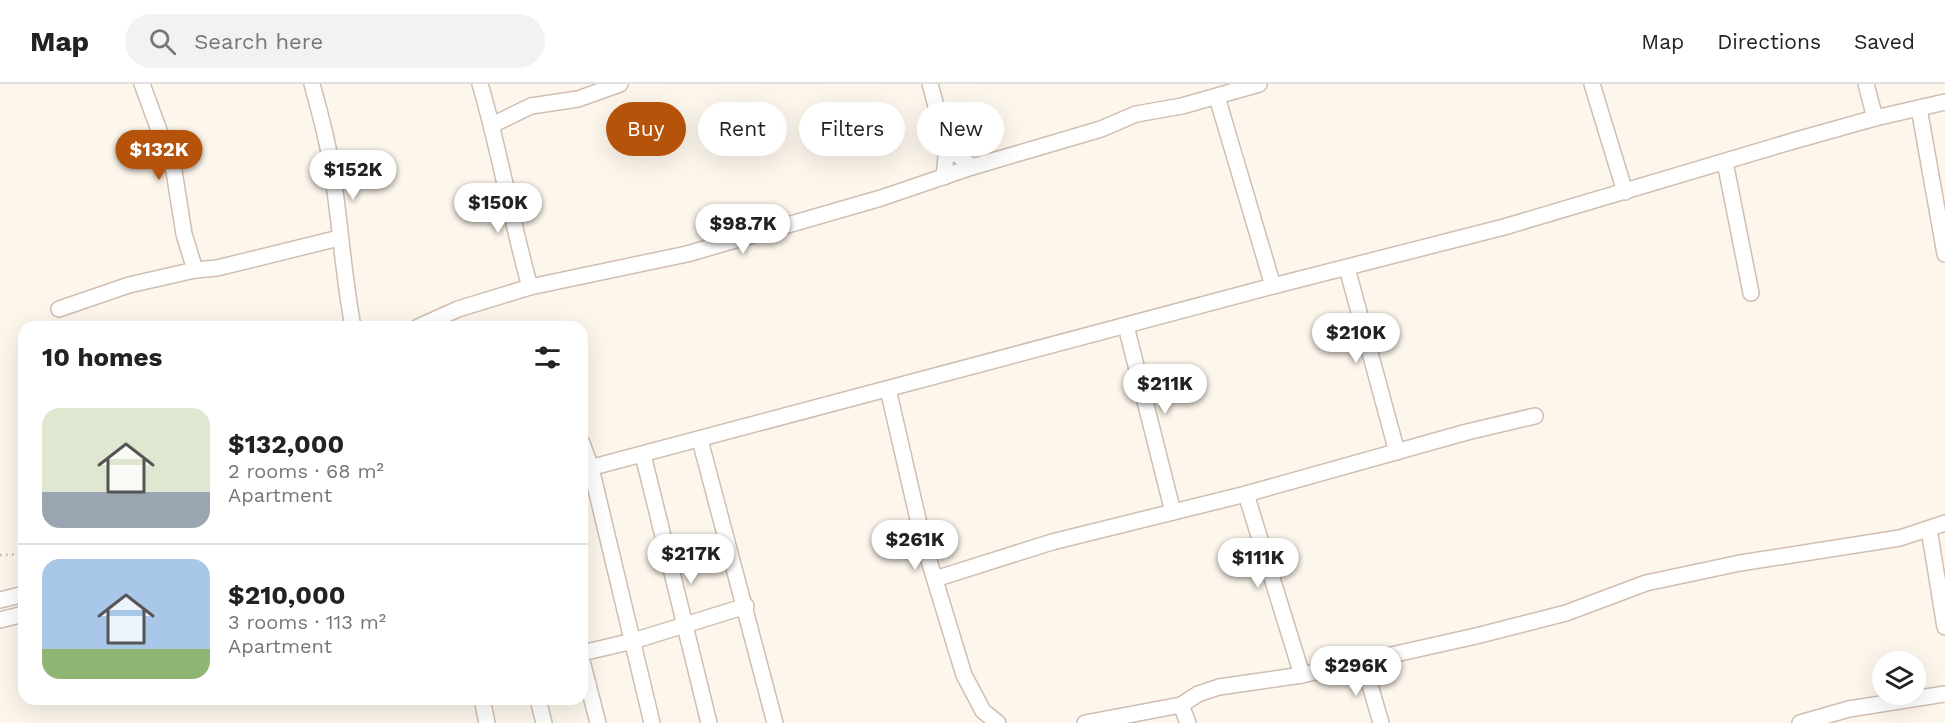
<!DOCTYPE html>
<html lang="en">
<head>
<meta charset="utf-8">
<style>
  :root { --surface:#fff; --page:#f2f2f2; --text:#222; --muted:#767676; --line:#e0e0e0; --accent:#b45309 }
  body { margin:0; font-family:"Work Sans",sans-serif; background:var(--page); color:var(--text); height:100vh; display:flex; flex-direction:column; font-size:22px; white-space:nowrap }
  * { box-sizing:border-box; margin:0 }
  p { font-size:20px; color:var(--muted) }
  .icon { flex:none; width:33px; height:33px; fill:none; stroke:currentColor; stroke-width:2; stroke-linecap:round; stroke-linejoin:round }
  .map { position:relative; flex:1; overflow:hidden }
  .side { position:absolute; left:18px; top:237px; width:570px; height:384px; display:flex; flex-direction:column; background:var(--surface); border-radius:18px; box-shadow:0 6px 24px #0002 }
  .side>* { flex:none }
  .hud { position:absolute; left:606px; top:18px; width:570px; height:54px; display:flex; gap:12px }
  .fabs { position:absolute; left:1872px; top:567px; display:grid; gap:12px }
  .fabs a { display:grid; place-items:center; width:54px; height:54px; border-radius:50%; background:var(--surface); box-shadow:0 6px 24px #0002; font-size:30px }
  .price { position:absolute; translate:-50% -51px; padding:0 14px; border-radius:21px; background:#fff; color:#222; font-size:20px; line-height:39px; filter:drop-shadow(0 2px 3px #0008) }
  .price::after { content:''; position:absolute; left:50%; top:36px; width:18px; height:14px; margin-left:-9px; background:inherit; clip-path:polygon(0 0,100% 0,50% 100%) }
  .price.selected { background:var(--accent); color:#fff }
  ul { padding:0; list-style:none }
  li { display:flex; align-items:center; gap:18px; height:150px; padding:0 24px }
  li+li { border-top:2px solid var(--line) }
  li span { display:grid; place-items:center; flex:none; width:168px; height:120px; border-radius:18px; color:#555 }
  li>.icon { margin-inline-start:auto }
  span .icon { width:72px; height:72px; fill:#fffc; stroke-width:1 }
  li b { font-size:26px }
  h2 { display:flex; justify-content:space-between; align-items:center; height:72px; padding:0 24px; font-size:26px }
  .pill { padding:0 21px; border-radius:27px; background:var(--surface); box-shadow:0 6px 24px #0002; font-size:21px; line-height:54px }
  .pill.selected { background:var(--accent); color:#fff }
  header { display:flex; align-items:center; gap:36px; box-sizing:border-box; height:84px; padding:0 30px; background:var(--surface); border-bottom:2px solid var(--line) }
  header strong { font-size:28px }
  nav { display:flex; gap:33px; margin-inline-start:auto; font-size:21px }
  .search { width:420px; height:54px; background:var(--page); display:flex; align-items:center; gap:15px; box-sizing:border-box; padding:0 21px; border-radius:33px; color:var(--muted); font-size:22px }
  .map>svg:first-child { display:block }
  .lines { fill:none; stroke-linecap:round; stroke-linejoin:round }
  .minor-casing { stroke:#d1beb0; stroke-width:18 }
  .path { stroke:#d9b8a5; stroke-width:3; stroke-dasharray:1.5 4.5; stroke-linecap:butt }
  .minor { stroke:#fff; stroke-width:15 }
</style>
</head>
<body>
<header>
<strong>Map</strong>
<div class="search"><svg class="icon" aria-label="search" viewBox="0 0 24 24"><circle cx="10" cy="10" r="6"/><path d="M15 15l6 6"/></svg>Search here</div>
<nav><a>Map</a><a>Directions</a><a>Saved</a></nav>
</header>
<div class="map">
<svg width="1945" height="639" viewBox="0 0 1945 639">
  <rect width="100%" height="100%" fill="#fdf6ec"/>
  <g class="lines">
    <defs>
      <g id="minor">
        <polyline points="142,0 174,87 184,150 195,186"/>
        <path d="M312 0C321 33 330 66 334 100 341 148 344 196 353 243"/>
        <polyline points="930,0 947,62 944,93"/>
        <polyline points="1592,0 1625,108"/>
        <polyline points="1866,0 1875,34"/>
        <polyline points="1217,13 1273,202"/>
        <polyline points="1919,24 1945,170"/>
        <polyline points="492,41 531,22 578,15 620,0"/>
        <polyline points="947,62 972,83"/>
        <polyline points="1725,78 1751,209"/>
        <polyline points="1347,184 1397,368"/>
        <polyline points="530,203 687,170 881,114 972,83 1101,45 1136,30 1182,22 1259,0"/>
        <polyline points="59,225 129,201 195,186 217,184 339,154"/>
        <polyline points="1126,242 1173,428"/>
        <path d="M418 243 458 225 530 203C511 136 500 67 480 0"/>
        <polyline points="888,305 923,457 964,591 983,627 998,639"/>
        <polyline points="700,356 775,639"/>
        <polyline points="582,359 591,384 652,639"/>
        <polyline points="643,371 709,639"/>
        <polyline points="582,386 1273,202 1504,143 1793,57 1875,34 1945,18"/>
        <polyline points="1246,410 1302,591"/>
        <polyline points="1929,445 1945,543"/>
        <polyline points="935,495 1052,458 1246,410 1467,348 1535,332"/>
        <polyline points="0,516 24,510"/>
        <polyline points="0,536 24,530"/>
        <polyline points="582,569 633,557 746,522"/>
        <polyline points="582,577 598,639"/>
        <polyline points="1363,577 1381,639"/>
        <polyline points="482,615 487,639"/>
        <polyline points="538,615 544,639"/>
        <polyline points="1181,621 1188,639"/>
        <polyline points="1085,639 1181,621 1198,610 1219,603 1302,591 1476,552 1566,529 1646,499 1740,479 1900,454 1945,439"/>
        <polyline points="1800,639 1849,625 1945,610"/>
      </g>
    </defs>
    <use href="#minor" class="minor-casing"/>
    <polyline class="path" points="0,471 24,470"/>
    <use href="#minor" class="minor"/>
  </g>
</svg>
<div class="fabs">
<a><svg class="icon" aria-label="layers" viewBox="0 0 24 24"><path d="M12 4l9 5-9 5-9-5zM3 14l9 5 9-5"/></svg></a>
</div>
<b class="price selected" style="left:159px;top:97px">$132K</b>
<b class="price" style="left:353px;top:117px">$152K</b>
<b class="price" style="left:498px;top:150px">$150K</b>
<b class="price" style="left:743px;top:171px">$98.7K</b>
<b class="price" style="left:1356px;top:280px">$210K</b>
<b class="price" style="left:1165px;top:331px">$211K</b>
<b class="price" style="left:915px;top:487px">$261K</b>
<b class="price" style="left:691px;top:501px">$217K</b>
<b class="price" style="left:1258px;top:505px">$111K</b>
<b class="price" style="left:1356px;top:613px">$296K</b>
<div class="hud">
<a class="pill selected">Buy</a>
<a class="pill">Rent</a>
<a class="pill">Filters</a>
<a class="pill">New</a>
</div>
<section class="side">
<h2>10 homes<svg class="icon" aria-label="filters" viewBox="0 0 24 24"><path d="M4 7h16M4 17h16"/><circle cx="9" cy="7" r="2"/><circle cx="15" cy="17" r="2"/></svg></h2>
<ul>
<li><span style="background:linear-gradient(#dfe7d0 70%,#9aa5b1 0)"><svg class="icon" aria-label="home" viewBox="0 0 24 24"><path d="M3 11l9-7 9 7M6 9v11h12V9"/></svg></span><div><b>$132,000</b><p>2 rooms · 68 m²</p><p>Apartment</p></div></li>
<li><span style="background:linear-gradient(#a9c7e8 75%,#8fb573 0)"><svg class="icon" aria-label="home" viewBox="0 0 24 24"><path d="M3 11l9-7 9 7M6 9v11h12V9"/></svg></span><div><b>$210,000</b><p>3 rooms · 113 m²</p><p>Apartment</p></div></li>
</ul>
</section>
</div>
</body>
</html>
